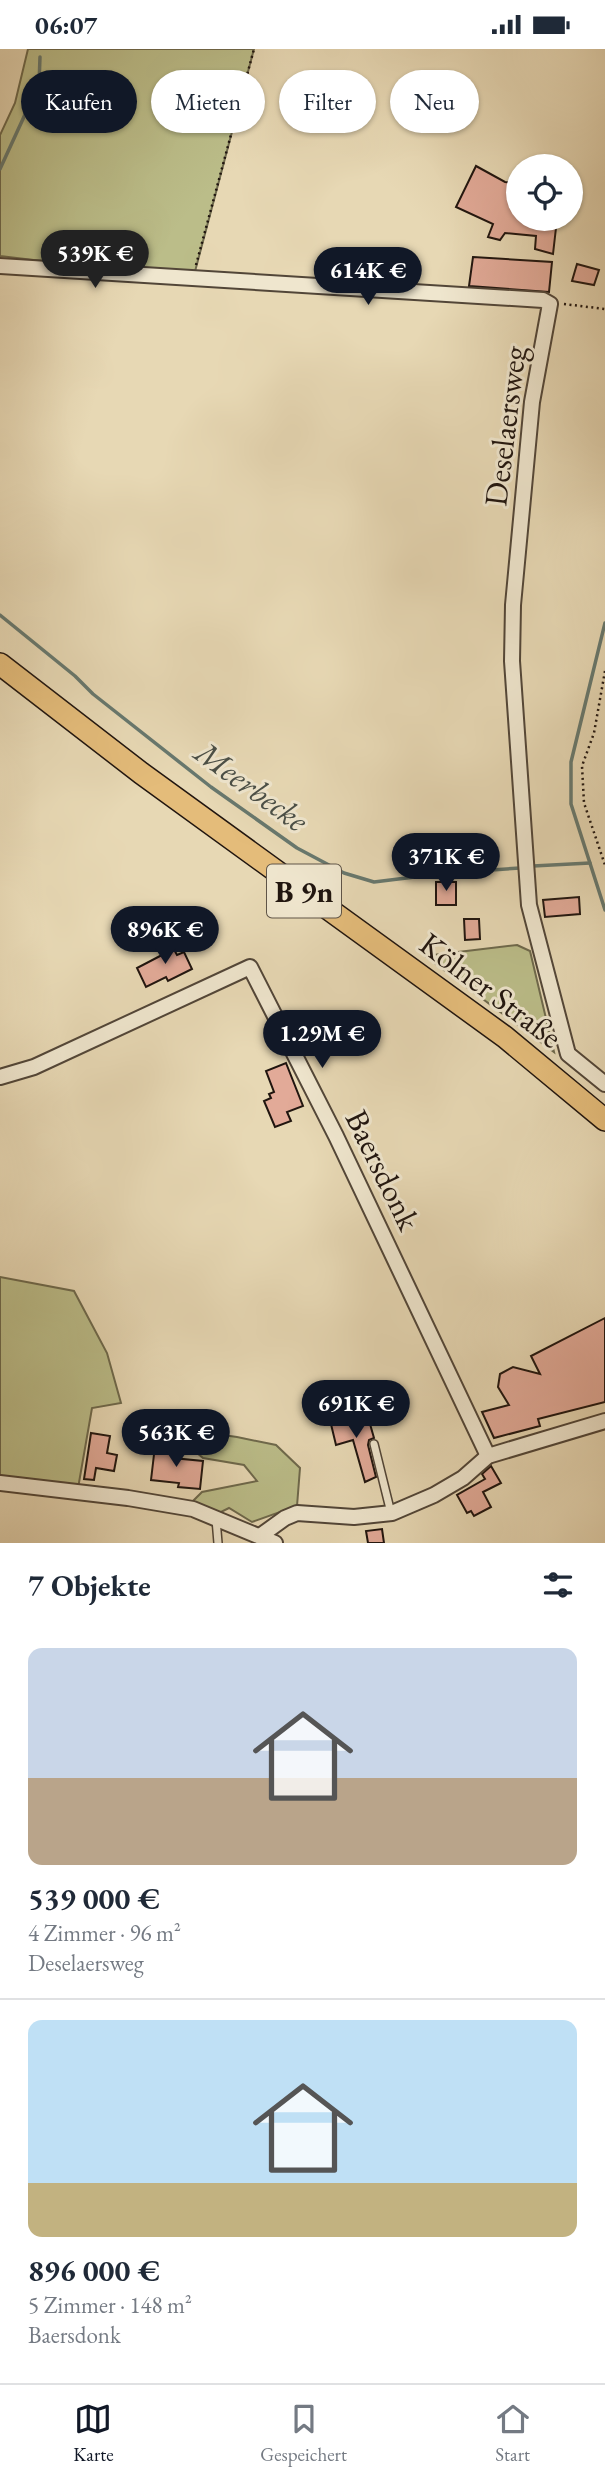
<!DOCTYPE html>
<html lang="de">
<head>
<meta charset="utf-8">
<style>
  :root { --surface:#fff; --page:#f2f2f3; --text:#1f2937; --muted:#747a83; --line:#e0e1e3; --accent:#111827 }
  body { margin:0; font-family:"EB Garamond",serif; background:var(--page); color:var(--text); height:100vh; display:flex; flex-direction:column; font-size:26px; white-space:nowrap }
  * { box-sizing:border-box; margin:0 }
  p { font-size:23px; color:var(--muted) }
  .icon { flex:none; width:38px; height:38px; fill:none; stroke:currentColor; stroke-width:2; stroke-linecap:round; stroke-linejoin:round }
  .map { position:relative; height:1494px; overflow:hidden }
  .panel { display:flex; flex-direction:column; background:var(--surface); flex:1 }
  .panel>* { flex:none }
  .hud { position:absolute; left:21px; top:21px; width:564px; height:63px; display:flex; gap:14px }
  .controls { position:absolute; left:506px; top:105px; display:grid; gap:14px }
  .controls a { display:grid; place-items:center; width:77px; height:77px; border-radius:50%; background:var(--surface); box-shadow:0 2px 5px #0004; font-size:35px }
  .price { position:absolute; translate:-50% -60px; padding:0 16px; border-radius:24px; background:var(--accent); color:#fff; font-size:23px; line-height:46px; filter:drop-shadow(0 2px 4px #0008) }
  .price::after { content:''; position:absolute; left:50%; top:42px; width:21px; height:16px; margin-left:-10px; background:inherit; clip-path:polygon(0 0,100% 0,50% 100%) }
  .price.on { background:#222; color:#fff }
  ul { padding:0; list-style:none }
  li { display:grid; align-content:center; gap:14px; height:371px; padding:0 28px }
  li+li { border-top:2px solid var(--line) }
  li span { display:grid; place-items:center; height:217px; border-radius:14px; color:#555 }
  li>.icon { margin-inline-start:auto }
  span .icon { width:126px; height:126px; fill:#fffc; stroke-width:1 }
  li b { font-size:30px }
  h2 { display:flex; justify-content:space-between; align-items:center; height:84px; padding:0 28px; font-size:30px }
  .chip { padding:0 24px; border-radius:32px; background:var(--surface); box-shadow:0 2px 5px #0004; font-size:24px; line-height:63px }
  .chip.on { background:var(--accent); color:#fff }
  .status { display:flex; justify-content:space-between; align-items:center; height:49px; padding:0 35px; background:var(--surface); direction:ltr }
  .status svg { height:19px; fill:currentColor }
  .dock { display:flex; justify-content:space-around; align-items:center; height:98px; border-top:2px solid var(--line); background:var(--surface); font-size:19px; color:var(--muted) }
  .dock a { display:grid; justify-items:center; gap:4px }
  .dock .on { color:var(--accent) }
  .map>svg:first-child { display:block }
  .green { fill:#bbbd89; stroke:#6e694c; stroke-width:2 }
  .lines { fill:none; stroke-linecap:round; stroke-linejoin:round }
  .stream { stroke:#67786e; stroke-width:3.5 }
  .building { fill:#e2aa98; stroke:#20150f; stroke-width:2 }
  .service-casing { stroke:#524638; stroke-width:10 }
  .minor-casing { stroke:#524638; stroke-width:18 }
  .primary-casing { stroke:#20150f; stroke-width:24 }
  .path { stroke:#20150f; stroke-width:2.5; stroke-dasharray:2 3.5; stroke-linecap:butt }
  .service { stroke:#efe6ce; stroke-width:7 }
  .minor { stroke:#efe6ce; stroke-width:14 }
  .primary { stroke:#e4bc7a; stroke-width:21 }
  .labels { text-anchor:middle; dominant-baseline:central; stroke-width:6; stroke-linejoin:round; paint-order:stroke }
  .shield { fill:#efe6ce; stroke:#5e5448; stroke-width:2 }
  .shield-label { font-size:30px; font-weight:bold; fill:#20150f }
  .street-label { font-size:32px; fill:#20150f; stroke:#efe6ce }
  .water-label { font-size:33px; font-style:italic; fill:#4a4f47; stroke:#efe6ce }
</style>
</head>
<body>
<div class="status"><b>06:07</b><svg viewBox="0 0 49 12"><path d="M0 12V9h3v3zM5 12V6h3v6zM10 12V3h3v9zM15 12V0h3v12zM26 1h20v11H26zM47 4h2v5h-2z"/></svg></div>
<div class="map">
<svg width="605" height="1494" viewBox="0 0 605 1494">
  <rect width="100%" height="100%" fill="#e7d8b4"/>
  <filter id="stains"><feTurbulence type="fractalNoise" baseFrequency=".00286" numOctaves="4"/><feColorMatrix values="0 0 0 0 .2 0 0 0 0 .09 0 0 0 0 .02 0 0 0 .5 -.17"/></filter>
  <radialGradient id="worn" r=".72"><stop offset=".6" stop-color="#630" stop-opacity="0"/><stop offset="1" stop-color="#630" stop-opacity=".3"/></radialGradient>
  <g class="green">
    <polygon points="28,0 254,0 193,230 0,207 0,86 15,54"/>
    <polygon points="517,896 530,902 554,1003 425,907"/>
    <polygon points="0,1228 74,1242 107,1304 121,1354 92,1359 77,1445 0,1434"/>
    <polygon points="187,1381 237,1388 276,1396 300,1419 297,1457 252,1473 229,1459 217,1465 191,1454 202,1443 257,1432 244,1416 203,1409 190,1398"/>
  </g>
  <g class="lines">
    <g class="stream">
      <polyline points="0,120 39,35 40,8"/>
      <polyline points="0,566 75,627 93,645 211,738 297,799 344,824 374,833 447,824 520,819"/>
      <polyline points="605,574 571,713 571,755 605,861"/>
      <polyline points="533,817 590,814"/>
    </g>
  </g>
  <g class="building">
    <polygon points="476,117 505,133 518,134 518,170 557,170 553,205 535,200 536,187 505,184 500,191 488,188 493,175 456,158"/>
    <polygon points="473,208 552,213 549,243 469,237"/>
    <polygon points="577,215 599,221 594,236 572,232"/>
    <rect x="436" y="833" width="20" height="23"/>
    <polygon points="579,848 580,865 545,868 543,851"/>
    <polygon points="464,870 479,870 480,890 465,891"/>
    <polygon points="170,893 177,906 184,903 192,920 168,932 166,928 146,938 137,919 162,906 158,899"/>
    <polygon points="286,1014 303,1057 287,1063 291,1072 275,1078 264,1052 271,1049 269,1045 274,1043 266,1022"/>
    <polygon points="605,1269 605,1353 538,1370 540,1377 494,1389 482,1363 509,1356 498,1338 500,1325 513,1318 540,1325 531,1307"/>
    <polygon points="354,1364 356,1372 368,1368 374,1389 369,1391 368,1396 376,1428 365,1433 353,1391 336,1396 330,1371"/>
    <polygon points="91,1384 110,1387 107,1404 117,1406 114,1422 96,1419 94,1431 84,1430"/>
    <polygon points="155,1397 174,1399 173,1409 203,1412 200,1440 178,1438 179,1434 151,1431"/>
    <polygon points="491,1417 501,1434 483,1443 491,1458 474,1467 471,1462 467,1464 457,1446 485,1430 482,1425"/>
    <polygon points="382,1480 384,1494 368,1494 366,1482"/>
  </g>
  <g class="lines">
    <defs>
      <g id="service">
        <polyline points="374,1395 391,1464"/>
        <polyline points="216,1470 218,1494"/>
      </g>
      <g id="minor">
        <polyline points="0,217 543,251 550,255 532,353 513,556 512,612 529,856 568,1005 605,1035"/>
        <polyline points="0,1028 34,1018 250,918 336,1087 488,1407"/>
        <polyline points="0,1434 128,1449 193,1460 275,1494"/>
        <polyline points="260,1487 285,1469 297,1464 354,1468 392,1464 434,1446 463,1429 488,1407 605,1372"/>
      </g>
      <polyline id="primary" points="0,615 141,724 505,988 605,1071"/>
    </defs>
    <use href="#service" class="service-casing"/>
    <use href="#minor" class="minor-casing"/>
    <use href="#primary" class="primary-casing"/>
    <g class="path">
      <polyline points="196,216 254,0"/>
      <polyline points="564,255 605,260"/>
      <polyline points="605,622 594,684 582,717 584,754 605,816"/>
    </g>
    <use href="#service" class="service"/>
    <use href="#minor" class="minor"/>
    <use href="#primary" class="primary"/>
  </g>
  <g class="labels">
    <rect class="shield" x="267" y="815.5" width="74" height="53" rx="5"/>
    <g class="shield-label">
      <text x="304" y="842">B 9n</text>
    </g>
    <g class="street-label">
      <text transform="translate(505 377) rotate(-83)">Deselaersweg</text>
      <text transform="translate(491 941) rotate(37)">Kölner Straße</text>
      <text transform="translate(383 1121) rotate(64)">Baersdonk</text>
    </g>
    <g class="water-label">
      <text transform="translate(252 737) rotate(36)">Meerbecke</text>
    </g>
  </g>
  <rect width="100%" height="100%" filter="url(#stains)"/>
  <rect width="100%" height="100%" fill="url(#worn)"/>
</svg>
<div class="controls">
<a><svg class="icon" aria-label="locate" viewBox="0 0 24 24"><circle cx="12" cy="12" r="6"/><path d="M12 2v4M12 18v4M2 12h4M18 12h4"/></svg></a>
</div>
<b class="price on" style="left:95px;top:241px">539K €</b>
<b class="price" style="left:368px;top:258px">614K €</b>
<b class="price" style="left:446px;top:844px">371K €</b>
<b class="price" style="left:165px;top:917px">896K €</b>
<b class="price" style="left:322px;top:1021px">1.29M €</b>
<b class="price" style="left:356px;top:1391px">691K €</b>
<b class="price" style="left:176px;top:1420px">563K €</b>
<div class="hud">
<a class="chip on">Kaufen</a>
<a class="chip">Mieten</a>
<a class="chip">Filter</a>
<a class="chip">Neu</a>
</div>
</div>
<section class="panel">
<h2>7 Objekte<svg class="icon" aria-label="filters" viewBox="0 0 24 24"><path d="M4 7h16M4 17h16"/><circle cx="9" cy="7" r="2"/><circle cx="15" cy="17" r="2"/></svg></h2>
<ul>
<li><span style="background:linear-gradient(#c9d6e8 60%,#b9a48a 0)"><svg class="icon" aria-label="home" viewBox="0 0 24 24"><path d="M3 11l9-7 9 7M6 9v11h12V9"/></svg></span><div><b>539 000 €</b><p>4 Zimmer · 96 m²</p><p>Deselaersweg</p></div></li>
<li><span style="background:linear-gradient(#bfe0f5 75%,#c2b280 0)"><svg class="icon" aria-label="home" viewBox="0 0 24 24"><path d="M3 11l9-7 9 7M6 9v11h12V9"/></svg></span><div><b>896 000 €</b><p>5 Zimmer · 148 m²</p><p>Baersdonk</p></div></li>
</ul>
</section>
<nav class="dock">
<a class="on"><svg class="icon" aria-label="map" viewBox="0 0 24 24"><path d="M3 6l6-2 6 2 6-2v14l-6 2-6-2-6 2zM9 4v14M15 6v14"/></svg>Karte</a>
<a><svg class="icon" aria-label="saved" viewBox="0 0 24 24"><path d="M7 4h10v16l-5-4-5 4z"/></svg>Gespeichert</a>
<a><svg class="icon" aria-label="home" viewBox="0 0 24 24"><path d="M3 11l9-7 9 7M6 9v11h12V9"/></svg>Start</a>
</nav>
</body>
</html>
